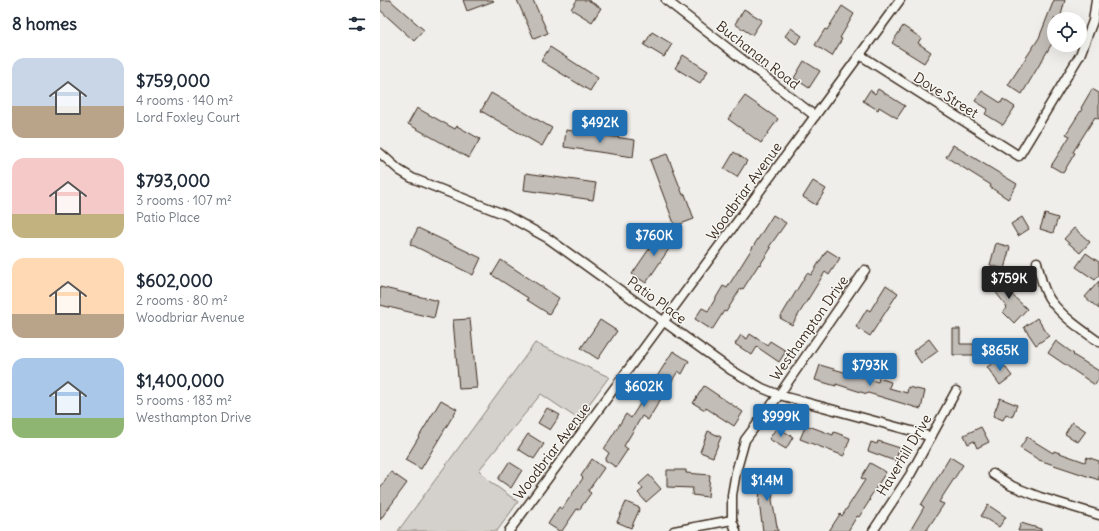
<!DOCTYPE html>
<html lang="en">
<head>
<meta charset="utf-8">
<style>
  :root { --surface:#fff; --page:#f2f2f3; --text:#1f2937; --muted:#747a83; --accent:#1f6fb2 }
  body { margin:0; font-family:Delius,sans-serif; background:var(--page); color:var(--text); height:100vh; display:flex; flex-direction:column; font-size:15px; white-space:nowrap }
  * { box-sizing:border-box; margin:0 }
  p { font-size:13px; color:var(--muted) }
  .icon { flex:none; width:22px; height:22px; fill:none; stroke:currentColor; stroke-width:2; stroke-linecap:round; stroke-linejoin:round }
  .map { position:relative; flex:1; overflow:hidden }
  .panel { display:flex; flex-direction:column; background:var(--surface); width:380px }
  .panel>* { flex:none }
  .buttons { position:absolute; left:667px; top:12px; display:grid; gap:8px }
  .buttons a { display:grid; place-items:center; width:40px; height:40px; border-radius:50%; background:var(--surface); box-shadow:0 4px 16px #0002; font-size:20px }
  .price { position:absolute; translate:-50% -34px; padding:0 9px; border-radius:4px; background:var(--accent); color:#fff; font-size:13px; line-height:26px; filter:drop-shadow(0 1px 2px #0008) }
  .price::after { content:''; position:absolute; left:50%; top:24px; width:12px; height:9px; margin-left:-6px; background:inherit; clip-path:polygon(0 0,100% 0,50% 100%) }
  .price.selected { background:#222; color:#fff }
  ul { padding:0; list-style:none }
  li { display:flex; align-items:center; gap:12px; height:100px; padding:0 12px }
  li span { display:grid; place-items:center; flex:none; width:112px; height:80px; border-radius:12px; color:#555 }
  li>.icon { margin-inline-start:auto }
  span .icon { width:48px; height:48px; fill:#fffc; stroke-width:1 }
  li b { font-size:17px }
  h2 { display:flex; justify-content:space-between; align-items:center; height:48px; padding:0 12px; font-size:17px }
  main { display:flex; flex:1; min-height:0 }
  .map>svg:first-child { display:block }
  .green { fill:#d4d1cc; stroke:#887e75 }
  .building { fill:#c2bdb7; stroke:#3b2a1e }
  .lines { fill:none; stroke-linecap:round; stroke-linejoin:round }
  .street-casing { stroke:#3b2a1e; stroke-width:11 }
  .street { stroke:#f6f6f2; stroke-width:8 }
  .labels { text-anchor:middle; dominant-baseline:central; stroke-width:3; stroke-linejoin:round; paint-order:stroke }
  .street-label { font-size:14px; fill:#3b2a1e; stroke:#f6f6f2 }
</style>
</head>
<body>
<main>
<section class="panel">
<h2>8 homes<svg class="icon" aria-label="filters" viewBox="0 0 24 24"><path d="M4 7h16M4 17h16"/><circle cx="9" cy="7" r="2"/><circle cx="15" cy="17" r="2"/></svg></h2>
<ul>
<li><span style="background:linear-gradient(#c9d6e8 60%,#b9a48a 0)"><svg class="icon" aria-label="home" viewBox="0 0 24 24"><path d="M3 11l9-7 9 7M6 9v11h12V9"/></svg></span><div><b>$759,000</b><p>4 rooms · 140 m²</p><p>Lord Foxley Court</p></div></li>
<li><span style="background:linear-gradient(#f6c9c9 70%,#c2b280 0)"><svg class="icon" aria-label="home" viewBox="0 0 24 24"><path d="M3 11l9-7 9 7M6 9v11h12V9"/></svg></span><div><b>$793,000</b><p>3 rooms · 107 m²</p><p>Patio Place</p></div></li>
<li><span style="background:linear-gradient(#ffd9b3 70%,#b9a48a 0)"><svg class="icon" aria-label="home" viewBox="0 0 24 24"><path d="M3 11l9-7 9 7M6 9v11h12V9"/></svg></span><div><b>$602,000</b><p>2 rooms · 80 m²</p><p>Woodbriar Avenue</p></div></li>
<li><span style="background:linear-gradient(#a9c7e8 75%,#8fb573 0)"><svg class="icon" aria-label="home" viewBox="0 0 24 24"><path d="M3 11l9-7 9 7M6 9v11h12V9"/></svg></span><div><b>$1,400,000</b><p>5 rooms · 183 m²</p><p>Westhampton Drive</p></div></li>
</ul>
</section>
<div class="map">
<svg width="719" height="531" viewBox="0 0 719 531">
  <rect width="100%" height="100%" fill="#efeeea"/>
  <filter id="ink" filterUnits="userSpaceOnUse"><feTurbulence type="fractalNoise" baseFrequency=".025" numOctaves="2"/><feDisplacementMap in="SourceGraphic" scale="8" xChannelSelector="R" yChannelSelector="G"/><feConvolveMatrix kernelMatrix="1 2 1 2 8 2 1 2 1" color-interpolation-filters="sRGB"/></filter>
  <g filter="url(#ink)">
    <polygon class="green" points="155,343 229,377 198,419 161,394 99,470 109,481 138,502 117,531 18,531"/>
    <g class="building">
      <polygon points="0,0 10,0 44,30 34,41 0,10"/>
      <polygon points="83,0 113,0 114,1 87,11"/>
      <polygon points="137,0 153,0 168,33 154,39"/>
      <polygon points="197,0 208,0 221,8 212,22 191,9"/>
      <polygon points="674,0 685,0 680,19 674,19 674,40 642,94 628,85 659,38"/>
      <polygon points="462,6 474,14 460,38 462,39 452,56 435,45 445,29 447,30"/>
      <polygon points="364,9 382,20 372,35 355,24"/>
      <polygon points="523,26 541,38 538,43 551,52 544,63 512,43"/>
      <polygon points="411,28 422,36 416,44 405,36"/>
      <polygon points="272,32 292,44 284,57 264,45"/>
      <polygon points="170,47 218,78 210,91 161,61"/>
      <polygon points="303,55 328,71 320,83 295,68"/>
      <polygon points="424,61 440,71 429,88 414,78"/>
      <polygon points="498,89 525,106 517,118 499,107 498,110 483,101 490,90 495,94"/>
      <polygon points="712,89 719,93 719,119 715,117 693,152 695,153 683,173 671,166 690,136 686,134 702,109 701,108"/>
      <polygon points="602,91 621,103 623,99 635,107 623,125 605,114 608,109 595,101"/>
      <polygon points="111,93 172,128 162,146 101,111"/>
      <polygon points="365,96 398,119 381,143 348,119"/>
      <polygon points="37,108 75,129 77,126 100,139 89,158 28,124"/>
      <polygon points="186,130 255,140 253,157 184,147"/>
      <polygon points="573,145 637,184 628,199 610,187 611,185 566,157"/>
      <polygon points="354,152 367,161 357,177 344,169"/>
      <polygon points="287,154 303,195 305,194 314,219 295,226 270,160"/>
      <polygon points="146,173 216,183 213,200 144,190"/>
      <polygon points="433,181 446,189 436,205 423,197"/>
      <polygon points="665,214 678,218 673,233 660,229"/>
      <polygon points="393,215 406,223 389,247 391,248 380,265 379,264 363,289 361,288 346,312 344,311 332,330 315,319 322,308 328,311 343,286 347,288"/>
      <polygon points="642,217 649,229 638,236 631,224"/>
      <polygon points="38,228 101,258 93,275 30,244"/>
      <polygon points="694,228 710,242 700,253 684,239"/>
      <polygon points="282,230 295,240 266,283 252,274"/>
      <polygon points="616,243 630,247 624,269 610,265"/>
      <polygon points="447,250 460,258 449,275 445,272 412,325 400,318 427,273 431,275"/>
      <polygon points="706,253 719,262 719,275 715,280 696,267"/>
      <polygon points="121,260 179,298 169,314 147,300 148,298 112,275"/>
      <polygon points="624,276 634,288 629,292 647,309 634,323 623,312 627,307 611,286"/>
      <polygon points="719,281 719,309 705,297"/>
      <polygon points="506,285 518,293 490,336 476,327 487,309 490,311"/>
      <polygon points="0,287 58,301 54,318 0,305"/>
      <polygon points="657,318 669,336 656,345 644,327"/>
      <polygon points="90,319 97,388 79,389 73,320"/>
      <polygon points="220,320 237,331 218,359 201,348"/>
      <polygon points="573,329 580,329 580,344 594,344 594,355 573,355"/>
      <polygon points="370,334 387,345 390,341 406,351 399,362 377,347 372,355 355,344 361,335 367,339"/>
      <polygon points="549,339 558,351 541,363 533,351"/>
      <polygon points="676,341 694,354 693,355 719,371 719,378 715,385 668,353"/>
      <polygon points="293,351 309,361 302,374 298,371 268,420 262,416 244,446 248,449 236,467 225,460 229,453 224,449 246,414 251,418"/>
      <polygon points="619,359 632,376 620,385 607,367"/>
      <polygon points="440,365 498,382 499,378 511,382 509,388 527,393 528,387 545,391 541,409 488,393 487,394 456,384 456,386 435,380"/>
      <polygon points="324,386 363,412 354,426 326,408 325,410 313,403"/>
      <polygon points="620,398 637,405 632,417 626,414 623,420 613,416"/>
      <polygon points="61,400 77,409 41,469 25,460"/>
      <polygon points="167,408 180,415 170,430 158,423"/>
      <polygon points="692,422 706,431 698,442 685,434"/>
      <polygon points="426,425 453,435 454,432 470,438 464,456 420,439"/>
      <polygon points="397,427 413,437 406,449 389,439"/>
      <polygon points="601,427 609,442 597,448 594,441 588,444 584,435"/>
      <polygon points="328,431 341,437 333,457 320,452"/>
      <polygon points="148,434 164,444 154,459 138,449"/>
      <polygon points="647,437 673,453 674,451 705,462 707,457 719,461 719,480 659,460 640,448"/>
      <polygon points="498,441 520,448 515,461 488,451 491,442 497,444"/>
      <polygon points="570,457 583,465 559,502 564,504 546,531 530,531 544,507 541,505"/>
      <polygon points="212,459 224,468 208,491 211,493 199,510 197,509 182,531 179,531 168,524 179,507 182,509 203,478 201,476"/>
      <polygon points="129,462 142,470 131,488 118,479"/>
      <polygon points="490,463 506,472 489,499 490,500 479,517 477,516 468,531 449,531 460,514 462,516 485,480 481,478"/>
      <polygon points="287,470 306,470 306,473 330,475 328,497 312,495 313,488 287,487"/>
      <polygon points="381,471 395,472 392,500 398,531 383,531 379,502"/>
      <polygon points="11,472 27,483 0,520 0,488"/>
      <polygon points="269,475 281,489 266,502 258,493 263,489 259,484"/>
      <polygon points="246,502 260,508 251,528 237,522"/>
      <polygon points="608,505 626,517 619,527 601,516"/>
      <polygon points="641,523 661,529 661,531 638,531"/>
    </g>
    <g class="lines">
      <defs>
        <g id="street">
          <polyline points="286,0 435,116"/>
          <polyline points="480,55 639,156 700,55 713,21 716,0"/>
          <polyline points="0,153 19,170 32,178 126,215 169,239 351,370 382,388 399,395 539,433 551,437"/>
          <path d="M657 262C660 275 663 290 671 301 684 318 702 330 719 342"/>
          <polyline points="613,474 632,486 660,497 719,515"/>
          <polyline points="129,531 435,116 520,0"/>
          <polyline points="294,531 352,520"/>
          <polyline points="356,531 352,520 352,495 356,472 365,440 399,395 485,270"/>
          <polyline points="493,531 530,475 576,391"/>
        </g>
      </defs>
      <use href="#street" class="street-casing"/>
      <use href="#street" class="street"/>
    </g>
  </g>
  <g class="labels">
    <g class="street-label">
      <text transform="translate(378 55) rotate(38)">Buchanan Road</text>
      <text transform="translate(566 95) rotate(32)">Dove Street</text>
      <text transform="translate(364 191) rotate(-54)">Woodbriar Avenue</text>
      <text transform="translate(277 300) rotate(36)">Patio Place</text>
      <text transform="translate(429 328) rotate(-55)">Westhampton Drive</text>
      <text transform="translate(172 451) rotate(-53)">Woodbriar Avenue</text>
      <text transform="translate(524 455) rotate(-59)">Haverhill Drive</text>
    </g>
  </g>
</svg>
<div class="buttons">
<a><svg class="icon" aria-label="locate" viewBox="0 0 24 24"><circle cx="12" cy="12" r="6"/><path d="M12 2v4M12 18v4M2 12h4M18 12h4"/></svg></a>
</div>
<b class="price" style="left:220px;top:144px">$492K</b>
<b class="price" style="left:274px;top:257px">$760K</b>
<b class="price selected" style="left:629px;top:300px">$759K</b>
<b class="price" style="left:620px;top:372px">$865K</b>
<b class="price" style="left:490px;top:387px">$793K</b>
<b class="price" style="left:264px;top:408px">$602K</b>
<b class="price" style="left:401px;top:438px">$999K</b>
<b class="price" style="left:387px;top:502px">$1.4M</b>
</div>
</main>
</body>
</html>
